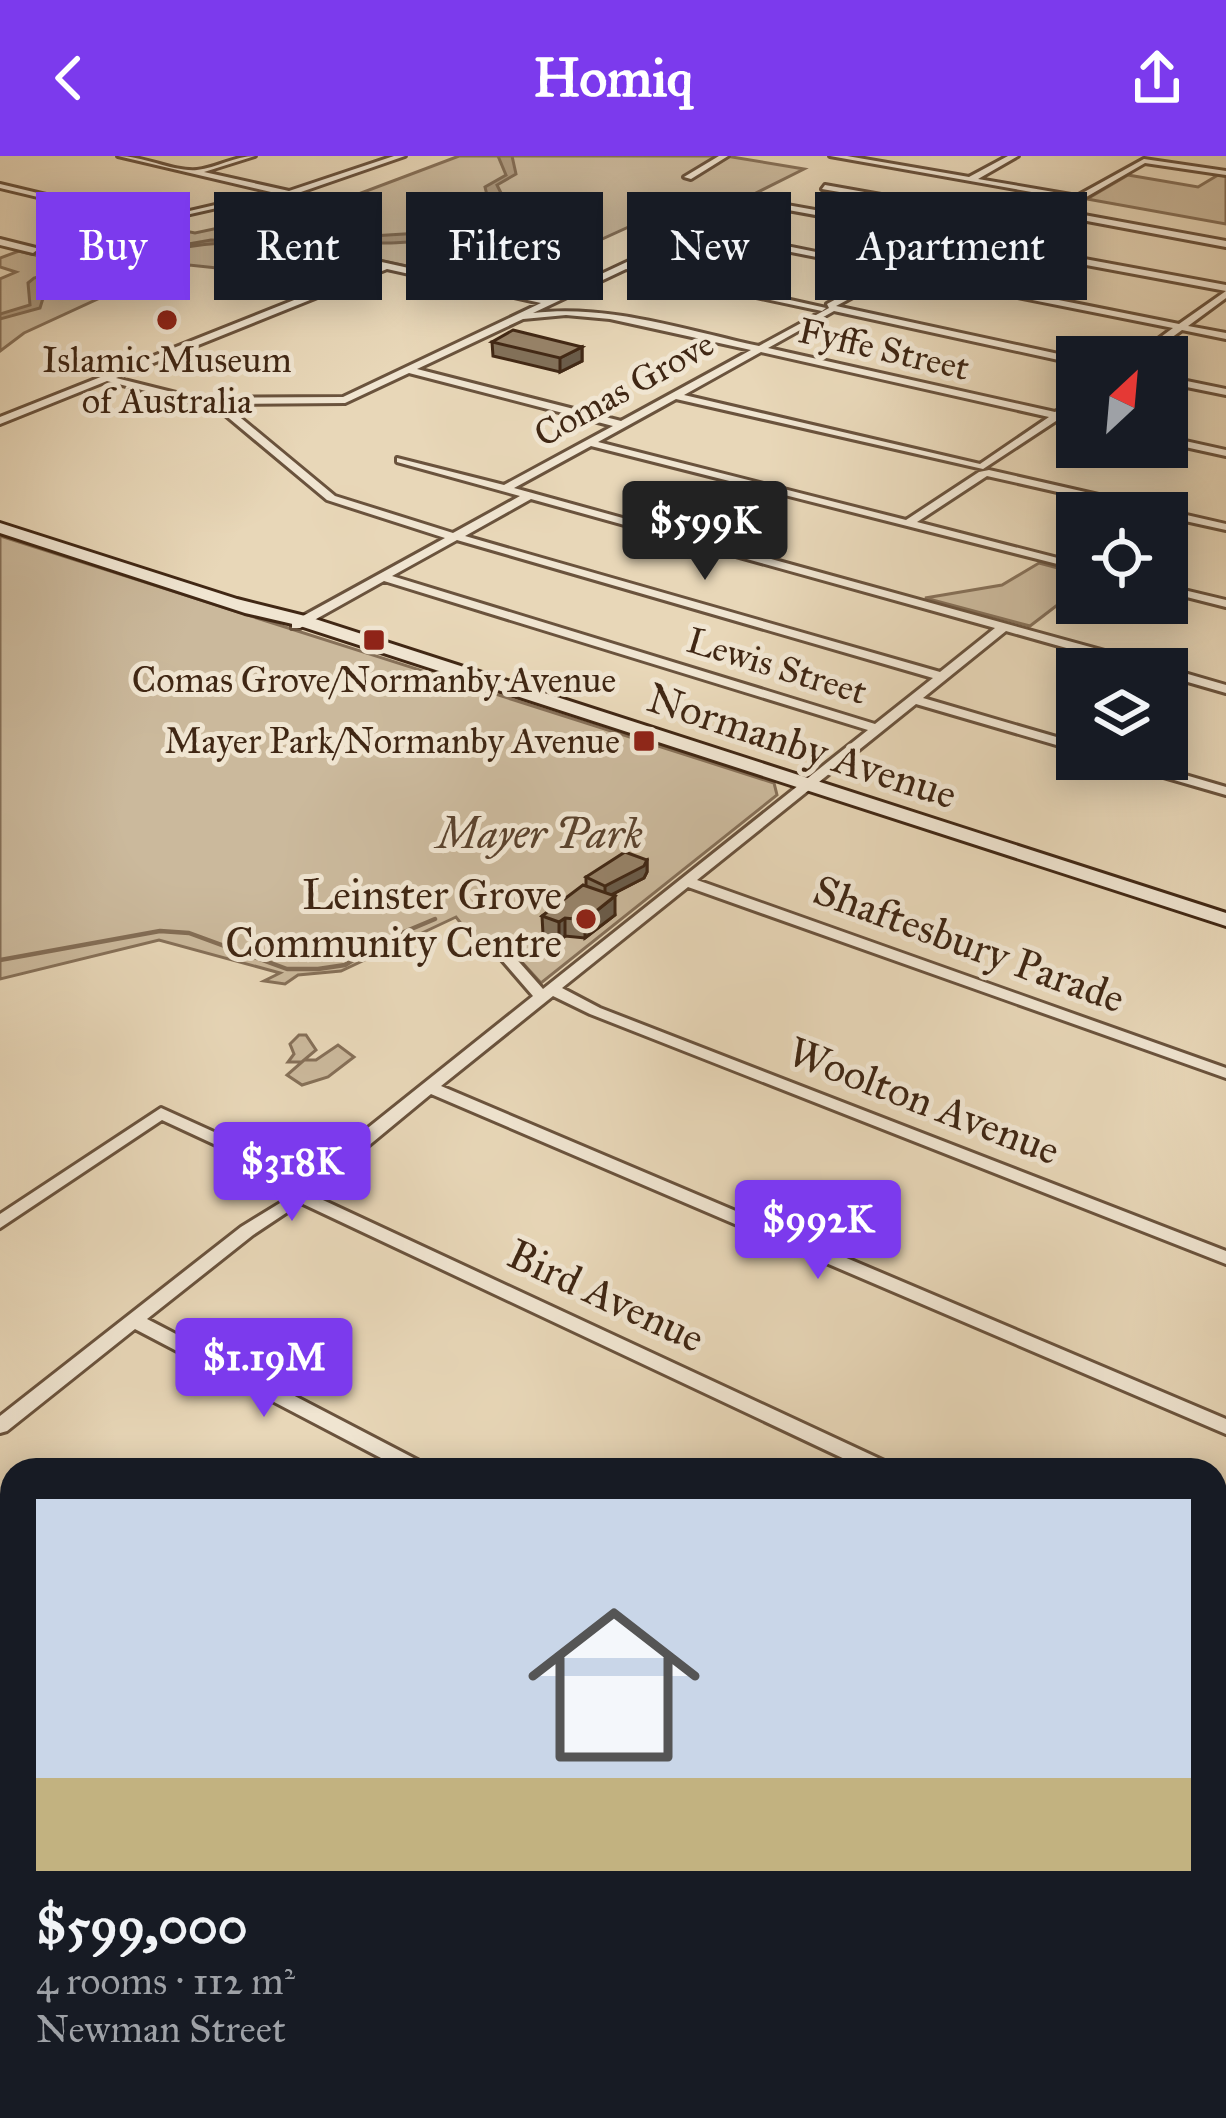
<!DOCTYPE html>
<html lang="en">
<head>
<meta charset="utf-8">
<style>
  :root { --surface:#171b24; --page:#242831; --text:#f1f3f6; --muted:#9ea1a6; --accent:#7c3aed }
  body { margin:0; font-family:"IM FELL Great Primer",serif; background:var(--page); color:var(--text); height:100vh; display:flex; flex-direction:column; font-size:45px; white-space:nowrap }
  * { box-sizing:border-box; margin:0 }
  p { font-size:39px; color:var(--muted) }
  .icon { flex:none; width:66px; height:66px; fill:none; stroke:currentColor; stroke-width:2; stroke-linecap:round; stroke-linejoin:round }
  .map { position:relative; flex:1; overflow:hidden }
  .details { position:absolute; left:0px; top:1302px; width:1227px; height:660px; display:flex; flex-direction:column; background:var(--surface); border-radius:36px 36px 0 0; box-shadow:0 6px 30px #0003 }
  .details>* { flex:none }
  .banner { position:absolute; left:36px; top:36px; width:1155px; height:108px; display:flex; gap:24px }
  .needle { width:78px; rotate:26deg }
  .controls { position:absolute; left:1056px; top:180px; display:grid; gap:24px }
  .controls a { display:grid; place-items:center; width:132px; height:132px; border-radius:0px; background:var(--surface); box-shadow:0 6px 30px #0003; font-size:60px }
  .price { position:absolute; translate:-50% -102px; padding:0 27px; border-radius:12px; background:var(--accent); color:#fff; font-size:39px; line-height:78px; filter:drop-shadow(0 3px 6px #0008) }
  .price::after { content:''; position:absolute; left:50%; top:72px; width:36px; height:27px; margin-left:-18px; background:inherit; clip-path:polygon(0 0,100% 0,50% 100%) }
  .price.current { background:#222; color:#fff }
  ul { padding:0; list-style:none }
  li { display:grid; align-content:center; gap:24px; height:636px; padding:0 36px }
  li span { display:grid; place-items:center; height:372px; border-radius:0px; color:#555 }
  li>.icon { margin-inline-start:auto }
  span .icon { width:216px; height:216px; fill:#fffc; stroke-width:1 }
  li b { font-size:51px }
  .chip { padding:0 42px; border-radius:0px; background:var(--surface); box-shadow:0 6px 30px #0003; font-size:42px; line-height:108px }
  .chip.current { background:var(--accent); color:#fff }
  header { display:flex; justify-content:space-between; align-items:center; height:156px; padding:0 36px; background:var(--accent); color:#fff; font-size:54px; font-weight:800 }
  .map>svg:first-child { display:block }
  .green { fill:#cbb99c; stroke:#867058; stroke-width:3 }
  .water { fill:#af9b80; stroke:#836d55; stroke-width:3 }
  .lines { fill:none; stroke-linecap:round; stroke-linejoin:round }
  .stream { stroke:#836d55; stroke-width:4.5 }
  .street-casing { stroke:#6a533d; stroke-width:6 }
  .secondary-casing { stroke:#402714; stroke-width:6 }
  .street { fill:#f0e5d1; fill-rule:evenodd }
  .secondary { fill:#f0e5d1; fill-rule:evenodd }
  .wall { fill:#82715a; stroke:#402714; stroke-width:3 }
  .shaded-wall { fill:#6a5c4a; stroke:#402714; stroke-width:3 }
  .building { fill:#978369; stroke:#402714; stroke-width:3 }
  .poi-dot { fill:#8f2418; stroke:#f0e5d1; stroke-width:4.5 }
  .labels { text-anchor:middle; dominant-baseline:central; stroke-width:10; stroke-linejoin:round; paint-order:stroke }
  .far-street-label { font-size:36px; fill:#402714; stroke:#f0e5d1 }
  .far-poi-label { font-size:36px; fill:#402714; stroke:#f0e5d1 }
  .street-label { font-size:42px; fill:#402714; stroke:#f0e5d1 }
  .park-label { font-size:42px; font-style:italic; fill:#5c442f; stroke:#f0e5d1 }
  .poi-label { font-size:42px; fill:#402714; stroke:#f0e5d1; text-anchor:end }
</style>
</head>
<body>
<header><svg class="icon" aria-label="back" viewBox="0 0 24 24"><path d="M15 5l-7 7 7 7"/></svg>Homiq<svg class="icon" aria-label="share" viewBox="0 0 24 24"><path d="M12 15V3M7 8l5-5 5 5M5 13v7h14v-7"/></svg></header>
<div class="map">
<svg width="1226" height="1962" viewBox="0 0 1226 1962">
  <rect width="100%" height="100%" fill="#e8d7b8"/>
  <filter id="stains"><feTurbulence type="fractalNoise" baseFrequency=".00167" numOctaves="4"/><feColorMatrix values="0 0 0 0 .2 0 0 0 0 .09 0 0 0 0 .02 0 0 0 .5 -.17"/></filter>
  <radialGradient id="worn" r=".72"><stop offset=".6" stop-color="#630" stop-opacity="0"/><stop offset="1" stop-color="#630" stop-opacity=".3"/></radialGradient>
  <g class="green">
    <polygon points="459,0 726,0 804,13 740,45 701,38 532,115 495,108 464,122 354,99 255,116 189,109 137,125 24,177 0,195 0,123 16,116 0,111 0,102 19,95 67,107 108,95 160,70 195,77 332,48"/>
    <polygon points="1128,19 1198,31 1218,19 1226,20 1226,68 1087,43"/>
    <polygon points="0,380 774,627 777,639 541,827 508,791 484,797 456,761 341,815 298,819 285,828 264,825 280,817 159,784 0,823"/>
    <polygon points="1039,407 1077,417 1077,434 1030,470 925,442 1002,429"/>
    <polygon points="299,879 306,879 316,894 304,904 316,904 338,889 354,901 328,921 302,929 287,919 302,906 288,906 294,898 290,888"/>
  </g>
  <path class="water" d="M498 0H512L516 18 497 29 504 43 488 54 472 77C389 97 305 80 222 87 164 91 106 108 49 123L40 152 0 163V158L30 149 28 127 34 122 103 103 211 84 274 86 469 74 487 39 485 31 506 19Z"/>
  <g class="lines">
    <polyline class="stream" points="0,804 160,775 189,777 287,813 318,813 345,809 385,784 435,763"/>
    <defs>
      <g id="street">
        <path d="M118 0C144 0 173 16 197 14 217 12 234 0 255 0L204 16 289 35 394 0H405L298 37 329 44V48L279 38 159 65 171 68 168 72 0 32V28L151 64 271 36Z"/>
        <polygon points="719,0 728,0 691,23 684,21"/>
        <path d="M830 0H847L969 21 1008 0H1018L978 23 1077 40 1144 3 1226 15V19L1145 7 1062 55 1226 85V91L1055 59 1003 88 1226 129V135L957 85 904 113 1179 168 1226 135V142L1188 170 1226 177V183L1182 174 1145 201H1134L1173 172 897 117 836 150 1077 202V208L834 155 768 192 1055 256 1077 243V250L1065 258 1077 261V267L1059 263 983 313 676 243 598 286 906 364 979 316 989 314 1226 368V374L1167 361V357H1150L987 320 917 366 1077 407V413L591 290 514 332 1159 510 1161 513H1141L1006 475 923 542 1077 587V595L916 548 697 724 1226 912V922L688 731 562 832 600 852 1226 1095V1108L590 858 553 840 441 930 1226 1263V1278L431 938 310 1038 893 1309 896 1314H868L301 1047 253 1079 147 1163 427 1309 430 1314H404L135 1173 7 1275 0 1277V1260L241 1071 285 1044 288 1041 283 1036 286 1032H296L300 1028 162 964 0 1072V1058L161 952 309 1019 533 840 495 796 493 793 495 790H505L543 833 868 574 384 425 300 472H292V466L445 382 327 344 212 248H196L107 225 0 268V261L377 111 338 102 341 97 548 143 759 44 910 71 952 49 955 53 918 73 995 87 1071 43ZM760 49 948 83 895 112 707 74ZM699 78 888 115 827 148 829 152 759 190C685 174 609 148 533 157L626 113 822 155 826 152 634 109ZM387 113 541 147 343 241 196 242 116 222ZM566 159 610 163 751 194 621 265 417 213 523 163ZM761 196 1049 261 980 308 684 239ZM409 217 613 270 504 329 397 302V306L520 340 453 377 335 340 224 248 345 247ZM531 343 995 472 940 516 465 380ZM457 384 933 522 875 568 392 420Z"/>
        <polygon points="825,29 898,42 902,44 898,46 822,33"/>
        <polygon points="0,83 36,92 37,94 33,97 0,89"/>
        <polygon points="1167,221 1226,233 1226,239 1167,227"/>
        <polygon points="1167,281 1226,294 1226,300 1167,287"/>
        <polygon points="1167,430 1226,444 1226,451 1167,436"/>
        <polygon points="1167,512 1226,529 1226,537 1167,520 1167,513 1164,513"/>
        <polygon points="1110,603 1131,603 1226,631 1226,639 1112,606"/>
        <polygon points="0,1342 12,1347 12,1363 0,1358"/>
        <polygon points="1215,1460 1226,1464 1226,1481 1215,1477"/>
        <polygon points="0,1674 12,1680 12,1702 0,1696"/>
        <polygon points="1215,1717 1226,1721 1226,1743 1215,1739"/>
        <polygon points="383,1950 417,1950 426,1962 392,1962"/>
        <path d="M1006 1950C1023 1950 1044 1944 1052 1962 1035 1962 1014 1962 1006 1950Z"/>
      </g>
      <polygon id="secondary" points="0,367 237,443 309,461 1226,757 1226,770 297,469 245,457 0,377"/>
    </defs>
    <use href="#street" class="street-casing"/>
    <use href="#secondary" class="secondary-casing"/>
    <use href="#street" class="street"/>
    <use href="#secondary" class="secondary"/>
  </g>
  <g class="wall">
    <polygon points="492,186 582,191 582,205 560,216 493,200"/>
    <polygon points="647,704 647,716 644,722 611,739 615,759 585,782 565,780 559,785 543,778 542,760 586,730 586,721"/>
  </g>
  <g class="shaded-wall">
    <polygon points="582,191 582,205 560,216 560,202"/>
    <polygon points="647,704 647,716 644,722 605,742 605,730"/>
    <polygon points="615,740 615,759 585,782 585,764"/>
    <polygon points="565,762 565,780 559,785 559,766"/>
  </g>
  <g class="building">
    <polygon points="513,174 582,191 560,202 492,186"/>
    <polygon points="625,696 647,704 644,710 605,730 586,721"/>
    <polygon points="583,729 615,740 585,764 565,762 559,766 542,760"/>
  </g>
  <g class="poi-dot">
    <circle cx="167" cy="164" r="12"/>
    <rect x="362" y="472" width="24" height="24" rx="6"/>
    <rect x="632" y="573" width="24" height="24" rx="6"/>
    <circle cx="586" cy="763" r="12"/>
  </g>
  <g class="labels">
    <g class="far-street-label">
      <text transform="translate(884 193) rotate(13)">Fyffe Street</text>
      <text transform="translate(624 233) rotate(-29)">Comas Grove</text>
      <text transform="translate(777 510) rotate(17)">Lewis Street</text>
    </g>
    <g class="far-poi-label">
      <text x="167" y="204">Islamic Museum<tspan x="167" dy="41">of Australia</tspan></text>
      <text x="374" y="524">Comas Grove/Normanby Avenue</text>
      <text x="620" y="585" text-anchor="end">Mayer Park/Normanby Avenue</text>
    </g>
    <g class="street-label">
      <text transform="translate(802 590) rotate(18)">Normanby Avenue</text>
      <text transform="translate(969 788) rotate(20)">Shaftesbury Parade</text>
      <text transform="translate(924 945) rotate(21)">Woolton Avenue</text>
      <text transform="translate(606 1140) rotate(25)">Bird Avenue</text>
    </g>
    <g class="park-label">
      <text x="540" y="678">Mayer Park</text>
    </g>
    <g class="poi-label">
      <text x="562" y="739">Leinster Grove<tspan x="562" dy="48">Community Centre</tspan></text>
    </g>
  </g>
  <rect width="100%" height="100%" filter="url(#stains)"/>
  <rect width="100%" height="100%" fill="url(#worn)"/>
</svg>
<div class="controls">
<a><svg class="needle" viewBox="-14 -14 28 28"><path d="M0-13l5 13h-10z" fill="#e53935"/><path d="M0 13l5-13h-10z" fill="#9ea1a6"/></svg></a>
<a><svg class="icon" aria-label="locate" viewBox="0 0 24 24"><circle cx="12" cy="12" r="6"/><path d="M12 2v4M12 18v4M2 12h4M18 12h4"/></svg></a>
<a><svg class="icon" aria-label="layers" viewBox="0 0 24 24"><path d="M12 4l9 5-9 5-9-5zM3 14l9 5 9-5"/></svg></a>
</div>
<b class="price current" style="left:705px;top:427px">$599K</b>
<b class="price" style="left:292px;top:1068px">$318K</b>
<b class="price" style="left:818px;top:1126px">$992K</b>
<b class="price" style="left:264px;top:1264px">$1.19M</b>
<div class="banner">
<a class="chip current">Buy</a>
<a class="chip">Rent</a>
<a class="chip">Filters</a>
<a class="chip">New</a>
<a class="chip">Apartment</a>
</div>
<section class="details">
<ul>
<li><span style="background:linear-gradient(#c9d6e8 75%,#c2b280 0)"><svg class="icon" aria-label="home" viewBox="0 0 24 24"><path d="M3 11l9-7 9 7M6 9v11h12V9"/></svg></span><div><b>$599,000</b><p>4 rooms · 112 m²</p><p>Newman Street</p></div></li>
</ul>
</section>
</div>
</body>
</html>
